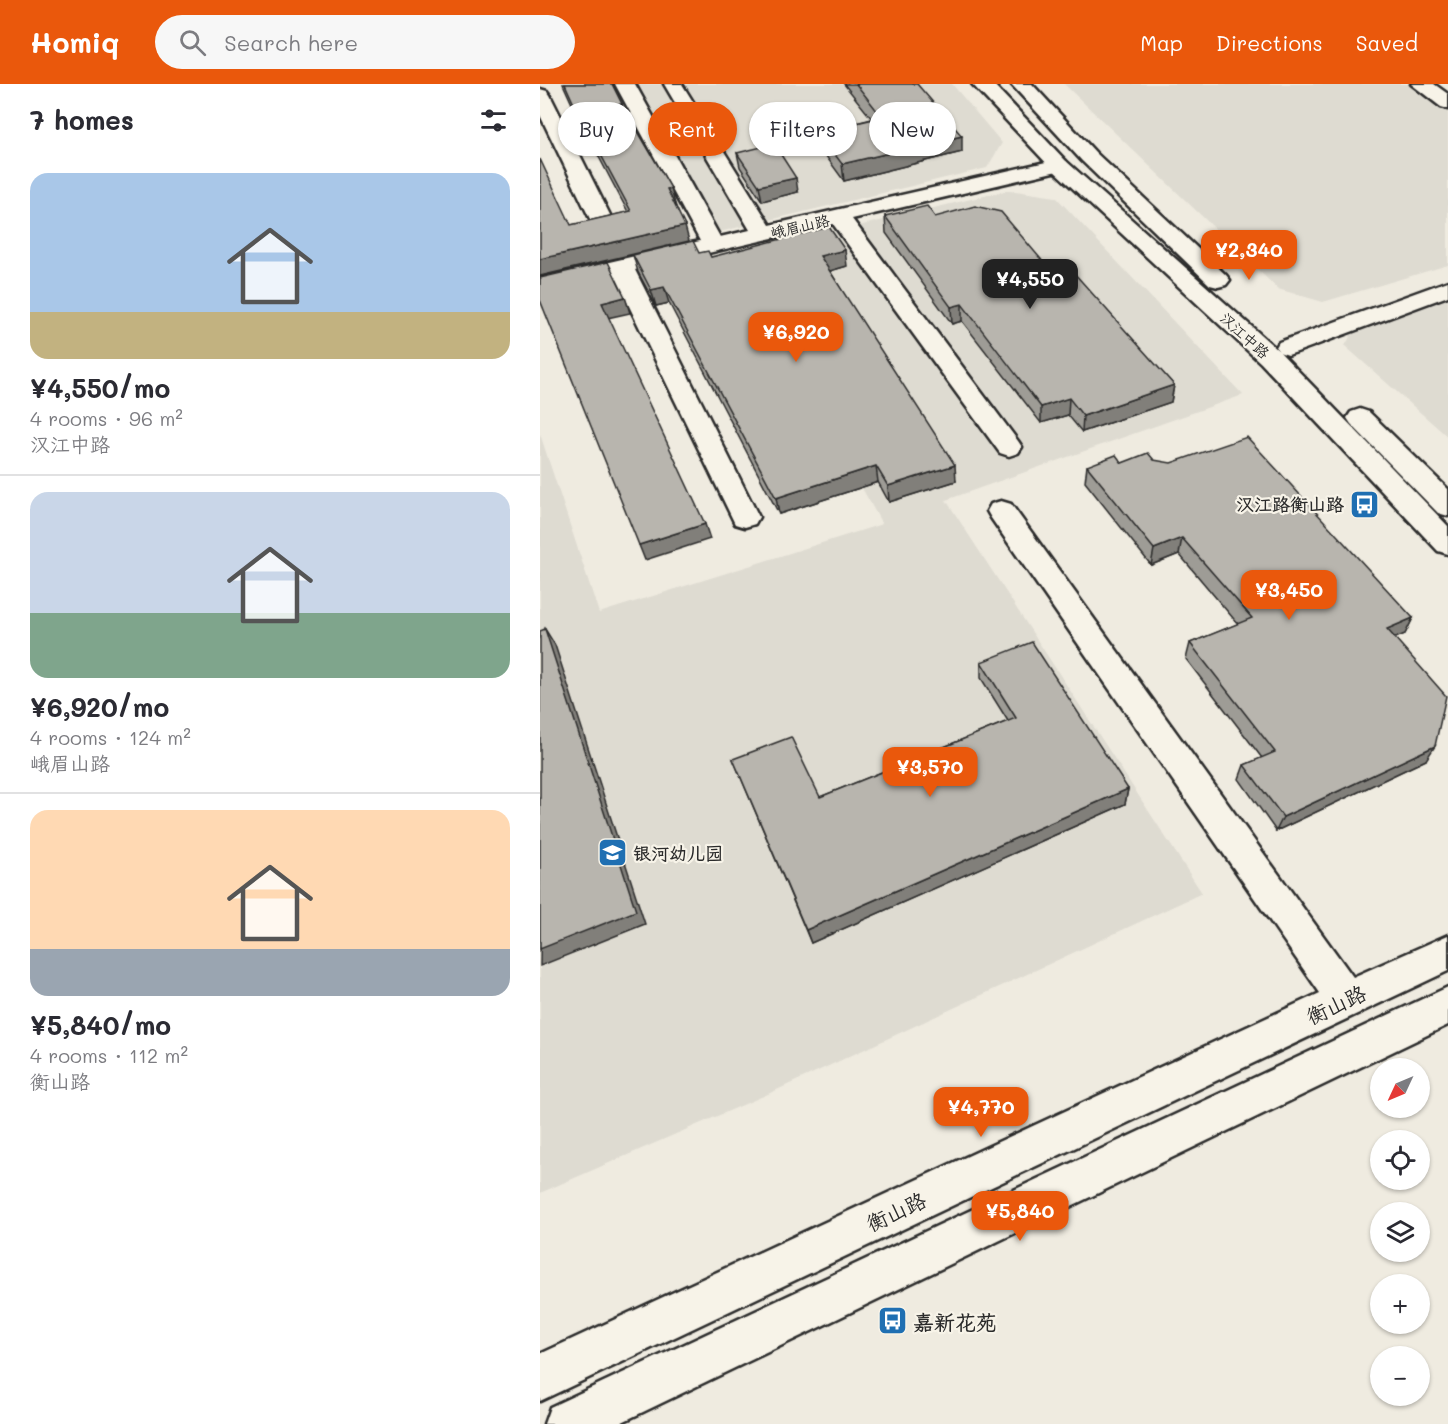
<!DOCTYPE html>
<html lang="en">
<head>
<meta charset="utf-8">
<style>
  :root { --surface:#fff; --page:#f7f7f7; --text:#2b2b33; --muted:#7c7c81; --line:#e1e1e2; --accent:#ea580c }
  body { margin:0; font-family:Mali,"LXGW WenKai TC",sans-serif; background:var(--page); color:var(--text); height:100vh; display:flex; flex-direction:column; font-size:22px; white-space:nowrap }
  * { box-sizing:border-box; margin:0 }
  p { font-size:20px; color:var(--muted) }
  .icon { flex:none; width:33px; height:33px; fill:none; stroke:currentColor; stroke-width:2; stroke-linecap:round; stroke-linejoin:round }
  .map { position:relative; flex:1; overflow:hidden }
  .drawer { display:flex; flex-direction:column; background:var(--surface); width:540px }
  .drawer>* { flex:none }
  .guide { position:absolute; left:18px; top:18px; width:570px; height:54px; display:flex; gap:12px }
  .needle { width:39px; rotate:226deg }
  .tools { position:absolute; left:830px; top:974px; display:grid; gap:12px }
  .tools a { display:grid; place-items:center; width:60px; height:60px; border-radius:50%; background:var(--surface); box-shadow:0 2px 4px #0004; font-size:30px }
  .price { position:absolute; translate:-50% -51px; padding:0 14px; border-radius:12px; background:var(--accent); color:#fff; font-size:20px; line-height:39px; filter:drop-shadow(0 2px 3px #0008) }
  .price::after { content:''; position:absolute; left:50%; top:36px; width:18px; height:14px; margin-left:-9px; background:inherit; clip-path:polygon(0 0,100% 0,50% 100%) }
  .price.on { background:#222; color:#fff }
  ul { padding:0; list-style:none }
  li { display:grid; align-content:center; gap:12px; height:318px; padding:0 30px }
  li+li { border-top:2px solid var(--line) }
  li span { display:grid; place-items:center; height:186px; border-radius:18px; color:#555 }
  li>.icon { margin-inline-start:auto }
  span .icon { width:108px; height:108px; fill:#fffc; stroke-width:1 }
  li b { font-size:26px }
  h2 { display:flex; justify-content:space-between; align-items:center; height:72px; padding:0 30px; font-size:26px }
  .pill { padding:0 21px; border-radius:27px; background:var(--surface); box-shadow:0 2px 4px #0004; font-size:21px; line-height:54px }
  .pill.on { background:var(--accent); color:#fff }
  header { display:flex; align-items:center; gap:36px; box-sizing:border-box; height:84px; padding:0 30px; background:var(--accent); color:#fff }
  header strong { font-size:28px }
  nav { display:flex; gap:33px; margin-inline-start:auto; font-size:21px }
  .search { width:420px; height:54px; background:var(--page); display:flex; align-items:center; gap:15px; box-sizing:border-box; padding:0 21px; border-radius:33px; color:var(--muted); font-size:22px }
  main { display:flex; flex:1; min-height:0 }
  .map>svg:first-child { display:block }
  .built { fill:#dedbd1 }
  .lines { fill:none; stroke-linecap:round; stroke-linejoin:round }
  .minor-casing { stroke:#2b2b2b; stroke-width:5 }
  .major-casing { stroke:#2b2b2b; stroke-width:5 }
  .minor { fill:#f7f3e8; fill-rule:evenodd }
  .major { fill:#f7f3e8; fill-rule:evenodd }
  .wall { fill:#9e9c96; stroke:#2b2b2b; stroke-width:1.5 }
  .shaded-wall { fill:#817f7a; stroke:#2b2b2b; stroke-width:1.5 }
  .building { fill:#b8b5ae; stroke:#2b2b2b; stroke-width:1.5 }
  .labels { text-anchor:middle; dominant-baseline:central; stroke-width:4.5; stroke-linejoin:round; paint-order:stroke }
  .far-street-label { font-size:15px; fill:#2b2b2b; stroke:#f7f3e8 }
  .poi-label { font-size:18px; font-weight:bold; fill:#2b2b2b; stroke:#f7f3e8; text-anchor:end }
  .near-street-label { font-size:21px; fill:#2b2b2b; stroke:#f7f3e8 }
  .near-poi-label { font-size:21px; font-weight:bold; fill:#2b2b2b; stroke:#f7f3e8; text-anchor:start }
</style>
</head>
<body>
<header>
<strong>Homiq</strong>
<div class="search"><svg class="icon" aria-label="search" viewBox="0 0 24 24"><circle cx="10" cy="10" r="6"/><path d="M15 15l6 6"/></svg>Search here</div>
<nav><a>Map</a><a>Directions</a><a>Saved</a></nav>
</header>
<main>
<section class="drawer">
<h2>7 homes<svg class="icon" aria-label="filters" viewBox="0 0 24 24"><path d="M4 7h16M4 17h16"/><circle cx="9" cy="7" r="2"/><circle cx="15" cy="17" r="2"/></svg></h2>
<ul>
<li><span style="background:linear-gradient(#a9c7e8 75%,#c2b280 0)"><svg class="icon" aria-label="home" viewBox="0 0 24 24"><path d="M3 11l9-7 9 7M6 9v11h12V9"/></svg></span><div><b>¥4,550/mo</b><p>4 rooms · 96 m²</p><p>汉江中路</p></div></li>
<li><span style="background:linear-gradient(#c9d6e8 65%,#7fa58c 0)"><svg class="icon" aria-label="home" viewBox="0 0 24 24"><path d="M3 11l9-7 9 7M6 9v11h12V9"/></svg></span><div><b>¥6,920/mo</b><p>4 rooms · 124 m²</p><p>峨眉山路</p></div></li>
<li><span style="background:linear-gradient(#ffd9b3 75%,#9aa5b1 0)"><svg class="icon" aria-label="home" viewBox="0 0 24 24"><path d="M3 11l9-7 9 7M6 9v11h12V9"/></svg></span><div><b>¥5,840/mo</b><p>4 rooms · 112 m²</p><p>衡山路</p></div></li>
</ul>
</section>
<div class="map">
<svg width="908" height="1340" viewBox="0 0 908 1340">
  <rect width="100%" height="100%" fill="#efebe0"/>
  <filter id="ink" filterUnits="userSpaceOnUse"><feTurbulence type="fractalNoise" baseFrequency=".0167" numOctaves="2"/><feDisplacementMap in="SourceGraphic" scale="12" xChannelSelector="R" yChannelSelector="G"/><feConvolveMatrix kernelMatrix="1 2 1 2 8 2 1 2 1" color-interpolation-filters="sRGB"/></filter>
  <g filter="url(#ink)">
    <g class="built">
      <polygon points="93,0 412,0 462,59 447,84 179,148"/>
      <polygon points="524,0 869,0 908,27 908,181 783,218 738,205"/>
      <polygon points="469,106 516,113 703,311 406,416 662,809 228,1010 0,1109 0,350 59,529 342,440 193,172"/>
      <polygon points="908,213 908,353 805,262 816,242"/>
    </g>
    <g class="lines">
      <defs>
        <g id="minor">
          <polygon points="75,0 95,0 180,153 210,146 124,0 142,0 230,141 519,75 526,77 529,81 526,85 312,135 478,357 482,363 478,369 469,372 460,369 293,140 95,186 219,433 215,440 205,443 195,440 74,191 0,208 0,194 160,157"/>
          <polygon points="871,0 894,0 908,10 908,25 901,23"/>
          <polygon points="0,5 7,7 10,11 73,137 70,142 62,144 54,142 51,137 0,31"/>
          <polygon points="908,197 908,212 757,268 748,271 739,268 736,263 739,258"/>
          <polygon points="461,417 471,420 813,893 908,851 908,887 0,1317 0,1270 780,909 451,434 447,427 451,420"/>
          <polygon points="908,903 908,941 78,1340 4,1340 10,1323"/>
        </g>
        <g id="major">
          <polygon points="432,0 453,0 526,77 739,267 908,442 908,470 898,467 721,279 512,85"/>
          <polygon points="471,0 492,0 556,69 686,191 690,196 686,201 678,203 670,201 542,77"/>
          <polygon points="820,325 829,328 908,405 908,432 898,429 811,340 807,334 811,328"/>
        </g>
      </defs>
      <use href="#minor" class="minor-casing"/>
      <use href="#major" class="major-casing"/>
      <use href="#minor" class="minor"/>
      <use href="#major" class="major"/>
    </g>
    <g class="wall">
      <polygon points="23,0 72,0 82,20 85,32 42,42"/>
      <polygon points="304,0 377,0 422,68 304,97 280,64 278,48 332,35"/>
      <polygon points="45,41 135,120 149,157 31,141 88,128 50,56"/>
      <polygon points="197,69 258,108 222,117 200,83"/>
      <polygon points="345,132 395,133 516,193 634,301 631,318 542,348 528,331 501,339 422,237 412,240 346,149"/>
      <polygon points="159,169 171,173 307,182 290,187 416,397 349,418 338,398 239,430 129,219 116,222 98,188 93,171"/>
      <polygon points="614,376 873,534 865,550 855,554 886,676 736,747 699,695 704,681 722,674 646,575 650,559 698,540 639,470 611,481 545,398 547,382"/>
      <polygon points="441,578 588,705 585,720 271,859 193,675 280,713 468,637 441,594"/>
    </g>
    <g class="shaded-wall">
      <polygon points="82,20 85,32 42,42 38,29"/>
      <polygon points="422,52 422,68 304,97 302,80"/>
      <polygon points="256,94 258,108 222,117 219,102"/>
      <polygon points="131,104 135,120 131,120 127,105"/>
      <polygon points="145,142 149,157 0,192 0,175"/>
      <polygon points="305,166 307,182 283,189 280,172"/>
      <polygon points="124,203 129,219 116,222 111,206"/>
      <polygon points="85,213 90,229 67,234 62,219"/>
      <polygon points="422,220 422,237 412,240 411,223"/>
      <polygon points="634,301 631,318 542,348 543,332"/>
      <polygon points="529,314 528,331 501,339 501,323"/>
      <polygon points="415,381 416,397 349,418 348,402"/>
      <polygon points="336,382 338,398 239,430 236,414"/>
      <polygon points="165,440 170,455 105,476 99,461"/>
      <polygon points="642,454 639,470 611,481 614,465"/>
      <polygon points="873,534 865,550 839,561 847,545"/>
      <polygon points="5,545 15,561 105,840 0,882"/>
      <polygon points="895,662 886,676 736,747 743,733"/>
      <polygon points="588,705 585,720 271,859 266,846"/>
    </g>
    <g class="building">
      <polygon points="25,0 72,0 82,20 38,29"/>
      <polygon points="316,0 377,0 422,52 302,80 278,48 342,33"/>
      <polygon points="89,32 131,104 127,105 145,142 0,175 0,75 31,141 91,127 45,41"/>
      <polygon points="234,60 256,94 219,102 197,69"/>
      <polygon points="387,122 395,133 435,122 461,128 516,193 534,189 634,301 543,332 529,314 501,323 422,220 411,223 345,132"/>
      <polygon points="289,143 305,166 280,172 415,381 348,402 336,382 236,414 124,203 111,206 93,171 153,157 159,169 168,167 171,173"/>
      <polygon points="68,178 85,213 62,219 165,440 99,461 0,216 0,194"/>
      <polygon points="707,353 873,534 847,545 906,612 895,662 743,733 704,681 735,668 650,559 712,534 642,454 614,465 547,382 576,371 582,379 608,369 614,376 631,379"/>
      <polygon points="5,545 96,827 0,865 0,547"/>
      <polygon points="492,558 588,705 266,846 193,675 251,653 280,713 476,634 441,578"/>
    </g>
  </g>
  <defs>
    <symbol id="bus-square" viewBox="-11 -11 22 22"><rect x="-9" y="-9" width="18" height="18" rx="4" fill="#1f6fb2" stroke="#f7f3e8"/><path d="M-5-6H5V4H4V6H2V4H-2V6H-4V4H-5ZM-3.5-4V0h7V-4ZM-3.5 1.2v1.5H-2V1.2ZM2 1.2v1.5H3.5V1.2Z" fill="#fff"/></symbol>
    <symbol id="school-square" viewBox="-11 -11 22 22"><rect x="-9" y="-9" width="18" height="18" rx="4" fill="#1f6fb2" stroke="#f7f3e8"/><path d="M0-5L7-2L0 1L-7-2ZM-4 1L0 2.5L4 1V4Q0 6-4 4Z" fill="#fff"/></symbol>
  </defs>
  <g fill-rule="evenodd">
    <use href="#bus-square" x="808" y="404" width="33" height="33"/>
    <use href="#school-square" x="56" y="752" width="33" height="33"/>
    <use href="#bus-square" x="336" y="1220" width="33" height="33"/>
  </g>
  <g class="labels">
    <g class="far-street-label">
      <text transform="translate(260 142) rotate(-13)">峨眉山路</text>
      <text transform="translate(705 251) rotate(42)">汉江中路</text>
    </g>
    <g class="poi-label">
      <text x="804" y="420">汉江路衡山路</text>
      <text x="93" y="769" text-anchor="start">银河幼儿园</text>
    </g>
    <g class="near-street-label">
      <text transform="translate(796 920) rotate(-25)">衡山路</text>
      <text transform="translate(356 1127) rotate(-25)">衡山路</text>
    </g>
    <g class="near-poi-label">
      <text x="373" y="1237">嘉新花苑</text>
    </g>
  </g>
</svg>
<div class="tools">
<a><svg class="needle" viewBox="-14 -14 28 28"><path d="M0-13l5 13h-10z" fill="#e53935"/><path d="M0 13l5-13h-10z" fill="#7c7c81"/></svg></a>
<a><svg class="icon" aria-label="locate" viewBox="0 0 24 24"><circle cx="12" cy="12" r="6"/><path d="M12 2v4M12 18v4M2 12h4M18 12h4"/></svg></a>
<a><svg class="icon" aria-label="layers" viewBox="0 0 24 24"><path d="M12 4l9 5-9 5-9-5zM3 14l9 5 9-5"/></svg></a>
<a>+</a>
<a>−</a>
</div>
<b class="price" style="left:709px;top:197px">¥2,340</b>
<b class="price on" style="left:490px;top:226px">¥4,550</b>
<b class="price" style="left:256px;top:279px">¥6,920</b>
<b class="price" style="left:749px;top:537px">¥3,450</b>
<b class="price" style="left:390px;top:714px">¥3,570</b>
<b class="price" style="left:441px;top:1054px">¥4,770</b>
<b class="price" style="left:480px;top:1158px">¥5,840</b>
<div class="guide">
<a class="pill">Buy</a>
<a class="pill on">Rent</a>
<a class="pill">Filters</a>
<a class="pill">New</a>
</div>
</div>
</main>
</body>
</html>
